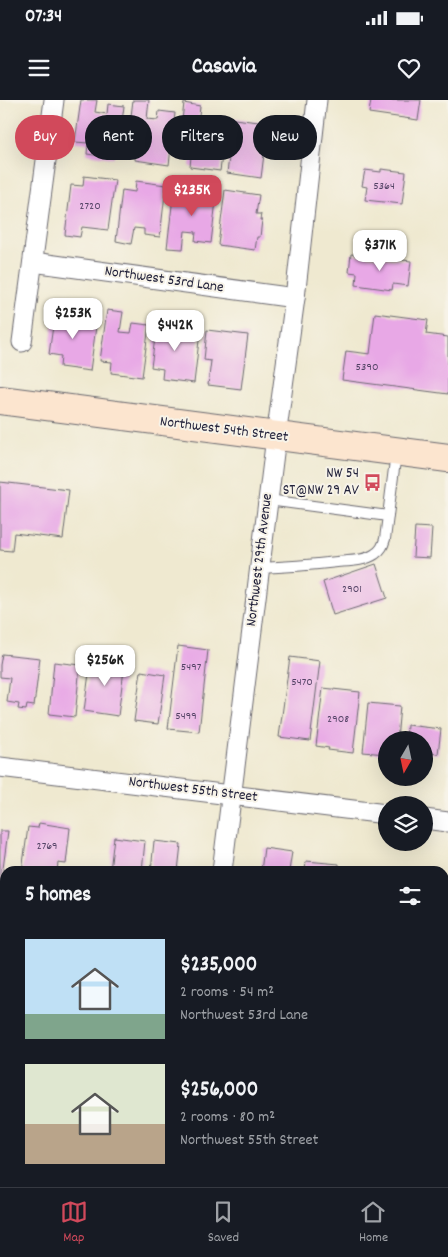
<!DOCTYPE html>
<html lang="en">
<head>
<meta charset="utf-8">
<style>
  :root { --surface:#171b24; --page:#242831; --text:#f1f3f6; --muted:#9ea1a6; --line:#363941; --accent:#d1495b }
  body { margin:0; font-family:Dekko,sans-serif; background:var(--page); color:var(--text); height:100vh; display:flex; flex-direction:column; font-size:19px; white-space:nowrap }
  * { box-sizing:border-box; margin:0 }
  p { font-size:16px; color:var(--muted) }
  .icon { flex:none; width:28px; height:28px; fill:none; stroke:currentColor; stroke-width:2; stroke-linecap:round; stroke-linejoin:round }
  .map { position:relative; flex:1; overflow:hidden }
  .sheet { position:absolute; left:0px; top:766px; width:449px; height:321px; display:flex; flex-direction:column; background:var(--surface); border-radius:15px 15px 0 0; box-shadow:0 5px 20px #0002 }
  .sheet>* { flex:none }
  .top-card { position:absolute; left:15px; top:15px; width:419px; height:45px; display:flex; gap:10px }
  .needle { width:32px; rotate:189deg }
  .tools { position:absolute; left:378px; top:631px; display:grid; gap:10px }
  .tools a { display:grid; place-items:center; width:55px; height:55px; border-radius:50%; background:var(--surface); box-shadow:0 5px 20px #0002; font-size:25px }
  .price { position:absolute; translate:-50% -42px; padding:0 11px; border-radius:10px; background:#fff; color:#222; font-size:16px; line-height:32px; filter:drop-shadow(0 1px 2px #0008) }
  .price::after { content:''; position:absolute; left:50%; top:30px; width:15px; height:11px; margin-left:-8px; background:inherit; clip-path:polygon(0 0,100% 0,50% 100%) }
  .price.current { background:var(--accent); color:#fff }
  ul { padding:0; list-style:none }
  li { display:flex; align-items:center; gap:15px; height:125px; padding:0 25px }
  li span { display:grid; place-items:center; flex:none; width:140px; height:100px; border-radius:0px; color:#555 }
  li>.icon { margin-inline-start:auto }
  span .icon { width:60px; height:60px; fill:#fffc; stroke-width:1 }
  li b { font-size:21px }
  h2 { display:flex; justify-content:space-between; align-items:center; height:60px; padding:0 25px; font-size:21px }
  .tag { padding:0 18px; border-radius:22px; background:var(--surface); box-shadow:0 5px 20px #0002; font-size:18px; line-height:45px }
  .tag.current { background:var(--accent); color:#fff }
  .status { display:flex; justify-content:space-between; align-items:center; height:35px; padding:0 25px; background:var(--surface); direction:ltr }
  .status svg { height:14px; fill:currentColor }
  header { display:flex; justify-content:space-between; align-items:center; height:65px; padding:0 25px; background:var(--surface); font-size:22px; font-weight:700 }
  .dock { display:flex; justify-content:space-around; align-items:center; height:70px; border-top:1px solid var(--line); background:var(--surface); font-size:14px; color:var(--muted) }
  .dock a { display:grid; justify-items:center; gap:2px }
  .dock .current { color:var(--accent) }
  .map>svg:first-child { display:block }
  .building { fill:#e8a8e6 }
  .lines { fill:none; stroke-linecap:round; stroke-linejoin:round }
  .service-casing { stroke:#6a686f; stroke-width:12 }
  .minor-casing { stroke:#6a686f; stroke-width:21 }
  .secondary-casing { stroke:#6a686f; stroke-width:30 }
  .service { stroke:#fff; stroke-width:10 }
  .minor { stroke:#fff; stroke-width:19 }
  .secondary { stroke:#fce5cf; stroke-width:28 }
  .labels { text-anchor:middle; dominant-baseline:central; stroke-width:4; stroke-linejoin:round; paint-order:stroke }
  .number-label { font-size:12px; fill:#544466 }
  .street-label { font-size:15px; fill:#22223b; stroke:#f7f3e8 }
  .poi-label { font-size:15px; fill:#22223b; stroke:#f7f3e8; text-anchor:end }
</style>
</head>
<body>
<div class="status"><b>07:34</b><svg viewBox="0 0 49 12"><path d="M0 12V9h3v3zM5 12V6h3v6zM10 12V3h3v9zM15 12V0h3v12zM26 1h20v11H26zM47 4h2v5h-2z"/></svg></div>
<header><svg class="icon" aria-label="menu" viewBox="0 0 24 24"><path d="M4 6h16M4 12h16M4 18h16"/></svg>Casavia<svg class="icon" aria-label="heart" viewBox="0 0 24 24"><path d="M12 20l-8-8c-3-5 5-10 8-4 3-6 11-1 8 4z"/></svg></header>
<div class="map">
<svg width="448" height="1087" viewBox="0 0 448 1087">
  <rect width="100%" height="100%" fill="#f7f3e8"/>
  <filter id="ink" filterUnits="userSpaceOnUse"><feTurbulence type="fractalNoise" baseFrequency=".02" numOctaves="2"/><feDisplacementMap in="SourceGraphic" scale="10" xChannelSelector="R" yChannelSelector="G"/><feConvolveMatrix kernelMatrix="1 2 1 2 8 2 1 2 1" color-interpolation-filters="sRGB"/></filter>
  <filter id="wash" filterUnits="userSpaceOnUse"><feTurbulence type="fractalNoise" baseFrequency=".0096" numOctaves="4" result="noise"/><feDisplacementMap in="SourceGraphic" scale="20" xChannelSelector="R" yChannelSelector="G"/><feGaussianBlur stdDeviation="1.12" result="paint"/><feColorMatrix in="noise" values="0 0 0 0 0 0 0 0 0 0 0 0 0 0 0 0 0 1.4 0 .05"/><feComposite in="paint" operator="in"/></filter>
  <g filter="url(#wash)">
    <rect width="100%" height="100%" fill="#efe9d0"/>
    <g id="blocks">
      <g class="building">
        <polygon points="81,0 97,0 95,12 107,14 108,4 124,6 119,45 115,45 114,58 87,54 88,43 75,42"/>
        <polygon points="133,0 149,0 147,19 158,20 159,11 175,13 169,65 135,60 136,50 127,49"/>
        <polygon points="371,0 421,0 418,20 369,13"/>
        <polygon points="184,3 200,6 198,25 210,26 211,17 227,19 220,71 190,67 191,56 178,55"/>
        <polygon points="234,19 275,24 271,55 264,54 261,78 227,73"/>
        <polygon points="381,69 406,72 402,104 365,100 367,87 362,86 365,70 381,72"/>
        <polygon points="84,76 115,80 108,130 82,127 80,137 65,135 71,85 83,86"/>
        <polygon points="136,81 166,85 160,137 144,135 144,129 134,128 131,144 116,141 122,90 135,92"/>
        <polygon points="187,88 217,92 211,143 195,141 196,132 185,131 183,149 167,148 173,97 186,98"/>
        <polygon points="225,90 259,95 256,114 261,114 260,120 262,120 260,137 257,137 255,150 218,145"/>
        <polygon points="351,154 411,161 408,186 393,184 392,190 356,185 357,173 349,172"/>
        <polygon points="56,205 71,207 69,225 80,227 82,217 97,219 90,271 60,267 61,256 49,254"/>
        <polygon points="107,210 123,212 120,232 131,233 133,223 149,225 142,277 111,273 112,262 100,261"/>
        <polygon points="375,213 428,220 426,234 448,237 448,294 342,280 346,251 370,254"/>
        <polygon points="158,216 174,218 172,234 183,236 184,230 200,232 194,283 162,279 163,269 151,267"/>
        <polygon points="207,230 248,235 241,289 208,285 211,261 204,260"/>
        <polygon points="0,382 69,390 63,439 14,433 12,451 0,450"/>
        <polygon points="415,427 432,428 430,458 413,457"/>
        <polygon points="376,464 387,498 333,515 323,482"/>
        <polygon points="178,546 208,550 199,632 168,629"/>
        <polygon points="2,554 40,558 34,606 27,605 26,610 18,609 19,604 7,602 10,578 0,577 0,565"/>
        <polygon points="290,557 320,561 310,641 279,637"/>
        <polygon points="91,558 125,562 118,616 84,611"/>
        <polygon points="54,562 80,565 75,617 49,614"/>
        <polygon points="141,571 165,575 158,624 134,621"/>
        <polygon points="323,588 360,592 353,653 328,650 329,648 316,646"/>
        <polygon points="368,603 400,606 397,640 386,640 386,654 363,652"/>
        <polygon points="407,625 441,629 438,654 428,653 427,659 424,658 424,640 406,640"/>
        <polygon points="39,723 70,728 66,764 58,763 57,771 22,771 28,727 38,728"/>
        <polygon points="0,731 8,731 1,784 0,784"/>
        <polygon points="114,737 145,741 142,771 110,771"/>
        <polygon points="154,741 181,744 178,771 151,771"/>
        <polygon points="264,748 292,752 289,771 261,771"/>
        <polygon points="306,761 339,764 339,771 305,771"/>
        <polygon points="444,782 448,783 448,829 444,828"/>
        <polygon points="0,928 5,928 5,968 0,967"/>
        <rect x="444" y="957" width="4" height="40"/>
      </g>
    </g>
  </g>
  <g filter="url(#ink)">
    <use href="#blocks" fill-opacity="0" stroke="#6a686f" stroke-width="1"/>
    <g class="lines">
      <defs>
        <g id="service">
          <polyline points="268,400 388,416"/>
          <path d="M259 468C286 467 311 465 337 462 349 461 365 461 375 454 381 450 383 446 385 439L396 353"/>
        </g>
        <g id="minor">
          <polyline points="33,162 295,198"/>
          <polyline points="22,242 54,0"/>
          <polyline points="0,667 386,714"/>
          <polyline points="424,719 448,722"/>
          <polyline points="222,771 276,337 295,198 317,0"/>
          <polyline points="0,1018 5,1018"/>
          <polyline points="444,1074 448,1074"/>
          <polyline points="186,1087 187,1082"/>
        </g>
        <polyline id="secondary" points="0,300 448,358"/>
      </defs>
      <use href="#service" class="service-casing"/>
      <use href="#minor" class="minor-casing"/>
      <use href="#secondary" class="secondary-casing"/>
      <use href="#service" class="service"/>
      <use href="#minor" class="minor"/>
      <use href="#secondary" class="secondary"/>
    </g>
  </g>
  <defs>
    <symbol id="bus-bare" viewBox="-9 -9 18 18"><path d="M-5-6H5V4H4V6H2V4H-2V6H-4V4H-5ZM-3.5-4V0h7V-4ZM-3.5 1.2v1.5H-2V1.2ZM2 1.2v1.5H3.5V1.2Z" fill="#d1495b" stroke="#f7f3e8" stroke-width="2.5" paint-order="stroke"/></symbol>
  </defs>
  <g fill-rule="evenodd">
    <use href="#bus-bare" x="360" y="370" width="25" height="25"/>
  </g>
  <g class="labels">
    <g class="number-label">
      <text x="384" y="86">5364</text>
      <text x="90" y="106">2720</text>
      <text x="367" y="267">5390</text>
      <text x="352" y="489">2901</text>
      <text x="191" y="567">5497</text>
      <text x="302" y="582">5470</text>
      <text x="186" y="616">5499</text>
      <text x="338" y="619">2908</text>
      <text x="47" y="746">2769</text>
    </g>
    <g class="street-label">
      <text transform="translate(164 180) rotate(8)">Northwest 53rd Lane</text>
      <text transform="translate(224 330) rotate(7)">Northwest 54th Street</text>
      <text transform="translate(260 460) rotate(-83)">Northwest 29th Avenue</text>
      <text transform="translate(193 690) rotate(7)">Northwest 55th Street</text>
    </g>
    <g class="poi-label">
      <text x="359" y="374">NW 54<tspan x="359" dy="17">ST@NW 29 AV</tspan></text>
    </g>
  </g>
</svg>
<div class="tools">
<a><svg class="needle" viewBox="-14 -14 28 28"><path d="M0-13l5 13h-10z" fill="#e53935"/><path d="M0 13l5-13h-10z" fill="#9ea1a6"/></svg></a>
<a><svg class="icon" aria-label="layers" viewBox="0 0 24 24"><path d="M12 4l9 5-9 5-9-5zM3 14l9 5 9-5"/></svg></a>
</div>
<b class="price current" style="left:192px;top:117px">$235K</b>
<b class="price" style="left:380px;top:172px">$371K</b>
<b class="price" style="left:73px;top:240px">$253K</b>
<b class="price" style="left:175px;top:252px">$442K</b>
<b class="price" style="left:105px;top:587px">$256K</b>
<div class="top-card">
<a class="tag current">Buy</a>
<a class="tag">Rent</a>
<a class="tag">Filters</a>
<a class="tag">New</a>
</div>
<section class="sheet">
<h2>5 homes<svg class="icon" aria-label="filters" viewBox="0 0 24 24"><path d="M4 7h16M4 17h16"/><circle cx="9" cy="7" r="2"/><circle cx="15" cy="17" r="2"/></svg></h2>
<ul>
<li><span style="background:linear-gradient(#bfe0f5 75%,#7fa58c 0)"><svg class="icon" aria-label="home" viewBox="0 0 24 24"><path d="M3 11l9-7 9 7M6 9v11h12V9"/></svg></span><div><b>$235,000</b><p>2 rooms · 54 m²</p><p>Northwest 53rd Lane</p></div></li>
<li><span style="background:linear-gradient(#dfe7d0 60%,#b9a48a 0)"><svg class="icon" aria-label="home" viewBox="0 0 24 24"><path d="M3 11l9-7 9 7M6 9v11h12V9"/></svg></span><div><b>$256,000</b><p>2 rooms · 80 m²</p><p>Northwest 55th Street</p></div></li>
</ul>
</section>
</div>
<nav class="dock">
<a class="current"><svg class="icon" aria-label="map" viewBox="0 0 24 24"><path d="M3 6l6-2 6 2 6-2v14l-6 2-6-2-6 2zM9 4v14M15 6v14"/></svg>Map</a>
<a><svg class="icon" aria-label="saved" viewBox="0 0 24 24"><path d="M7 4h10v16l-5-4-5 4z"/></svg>Saved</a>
<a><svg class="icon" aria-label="home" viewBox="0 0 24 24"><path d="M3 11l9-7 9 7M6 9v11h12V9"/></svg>Home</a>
</nav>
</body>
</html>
